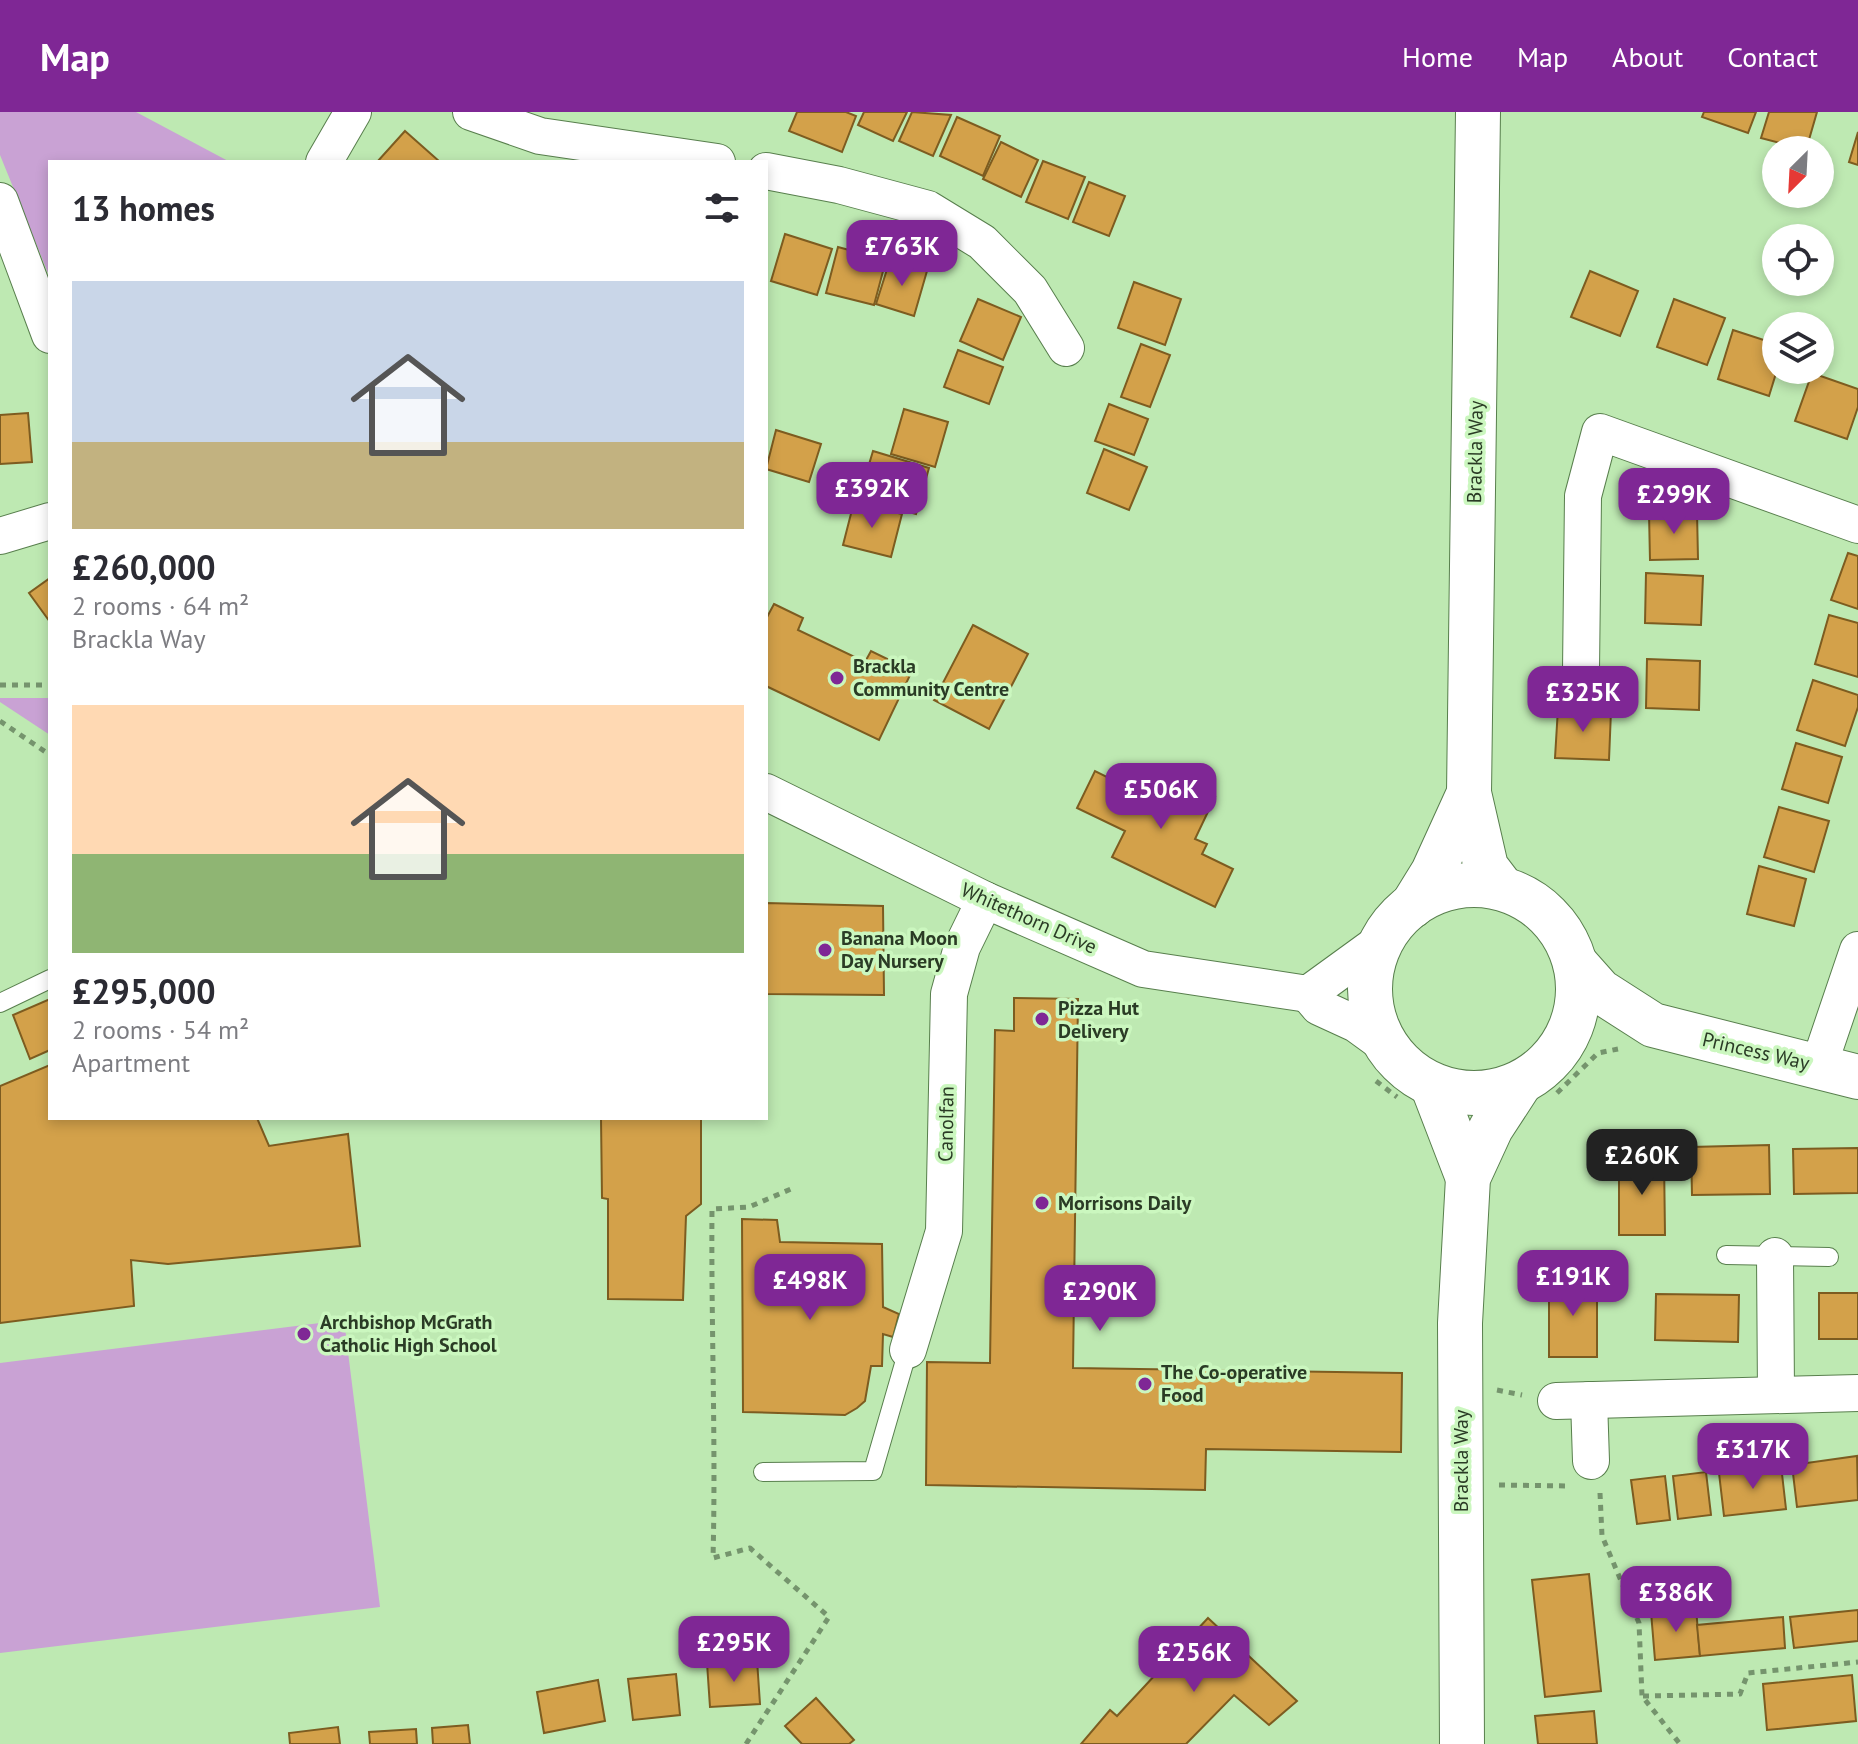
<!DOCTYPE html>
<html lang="en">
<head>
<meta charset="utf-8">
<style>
  :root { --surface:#fff; --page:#f7f7f7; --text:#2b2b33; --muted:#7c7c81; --accent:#7f2795 }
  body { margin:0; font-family:"PT Sans",sans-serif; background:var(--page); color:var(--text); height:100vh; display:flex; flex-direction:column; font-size:30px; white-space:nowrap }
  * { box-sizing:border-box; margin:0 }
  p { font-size:26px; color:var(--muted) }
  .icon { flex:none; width:44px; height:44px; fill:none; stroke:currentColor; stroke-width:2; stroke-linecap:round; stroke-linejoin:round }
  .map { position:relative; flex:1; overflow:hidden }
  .sheet { position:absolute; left:48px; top:48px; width:720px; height:960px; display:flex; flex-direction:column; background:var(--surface); border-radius:0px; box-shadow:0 4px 12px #0003 }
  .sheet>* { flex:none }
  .needle { width:52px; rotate:204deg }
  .controls { position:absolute; left:1762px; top:24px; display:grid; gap:16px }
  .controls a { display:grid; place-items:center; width:72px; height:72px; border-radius:50%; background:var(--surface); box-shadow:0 4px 12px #0003; font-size:40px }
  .price { position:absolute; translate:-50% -68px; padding:0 18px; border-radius:16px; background:var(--accent); color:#fff; font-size:26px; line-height:52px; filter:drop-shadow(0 2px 4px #0008) }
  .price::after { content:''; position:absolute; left:50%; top:48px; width:24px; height:18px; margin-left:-12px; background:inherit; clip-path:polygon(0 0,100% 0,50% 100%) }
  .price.active { background:#222; color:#fff }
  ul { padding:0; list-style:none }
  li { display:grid; align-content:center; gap:16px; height:424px; padding:0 24px }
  li span { display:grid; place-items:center; height:248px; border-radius:0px; color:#555 }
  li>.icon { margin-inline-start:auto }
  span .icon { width:144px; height:144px; fill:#fffc; stroke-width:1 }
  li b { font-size:34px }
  h2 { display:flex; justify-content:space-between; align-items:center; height:96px; padding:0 24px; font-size:34px }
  header { display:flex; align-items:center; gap:48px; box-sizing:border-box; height:112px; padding:0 40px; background:var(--accent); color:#fff }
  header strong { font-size:38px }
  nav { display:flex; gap:44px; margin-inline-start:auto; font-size:28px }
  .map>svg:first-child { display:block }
  .green { fill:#c9a2d4 }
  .building { fill:#d3a14a; stroke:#7d5c20; stroke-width:2 }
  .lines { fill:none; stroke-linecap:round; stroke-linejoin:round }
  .lane-casing { stroke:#587f4d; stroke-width:20 }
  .street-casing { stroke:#587f4d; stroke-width:38 }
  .secondary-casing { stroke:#587f4d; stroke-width:46 }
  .path { stroke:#75946d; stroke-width:5; stroke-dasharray:6 6; stroke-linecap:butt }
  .lane { stroke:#fff; stroke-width:18 }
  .street { stroke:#fff; stroke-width:36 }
  .secondary { stroke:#fff; stroke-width:44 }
  .poi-dot { fill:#7f2795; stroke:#cbf7bf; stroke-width:3 }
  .labels { text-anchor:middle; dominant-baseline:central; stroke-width:7; stroke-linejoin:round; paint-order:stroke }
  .street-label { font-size:20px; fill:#2a3b25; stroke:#cbf7bf }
  .poi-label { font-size:20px; font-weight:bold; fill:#2a3b25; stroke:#cbf7bf; text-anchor:start }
</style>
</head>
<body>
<header>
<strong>Map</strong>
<nav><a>Home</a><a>Map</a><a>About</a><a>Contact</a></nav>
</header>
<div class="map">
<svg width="1858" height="1632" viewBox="0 0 1858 1632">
  <rect width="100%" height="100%" fill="#bee9b2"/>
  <g class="green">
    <polygon points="0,0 136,0 230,50 50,50 50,166 0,43"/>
    <polygon points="0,586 50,586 50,623 0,590"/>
    <polygon points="344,1208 380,1495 0,1541 0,1251"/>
  </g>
  <g class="building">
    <polygon points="797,0 846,0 856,4 842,40 789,19"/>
    <polygon points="864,0 907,0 893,29 858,13"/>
    <polygon points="912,0 951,3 933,44 899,29"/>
    <polygon points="1704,0 1756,0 1748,21 1702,5"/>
    <polygon points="1769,0 1817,0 1806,38 1761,26"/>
    <polygon points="957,5 1000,24 983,64 940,44"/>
    <polygon points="405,19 440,50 377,50"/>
    <polygon points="1858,20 1858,53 1849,50"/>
    <polygon points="1001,30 1038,48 1021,85 983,67"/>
    <polygon points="1043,49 1085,65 1068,107 1026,90"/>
    <polygon points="1089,70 1125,84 1109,124 1073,110"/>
    <polygon points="785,122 832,137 817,183 771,169"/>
    <polygon points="838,135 886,148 874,193 826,181"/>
    <polygon points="890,148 927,159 914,204 876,192"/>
    <polygon points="1590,159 1638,179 1620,224 1571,205"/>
    <polygon points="1134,170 1181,187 1165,233 1118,216"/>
    <polygon points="978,187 1021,205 1003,248 960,229"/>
    <polygon points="1674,187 1725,206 1707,253 1657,235"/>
    <polygon points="1733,218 1776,232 1777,258 1769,284 1718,267"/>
    <polygon points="1141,232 1170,243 1150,295 1121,285"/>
    <polygon points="958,238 1003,255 989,292 944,275"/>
    <polygon points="1812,261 1858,277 1858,295 1847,327 1795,309"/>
    <polygon points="1109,292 1148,307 1134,343 1095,329"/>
    <polygon points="904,297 948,310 935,355 891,342"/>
    <polygon points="28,301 32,350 0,352 0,303"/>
    <polygon points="776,318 821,332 809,370 766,357"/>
    <polygon points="1104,337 1147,355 1129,398 1087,381"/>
    <polygon points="873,339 929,356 916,402 859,386"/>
    <polygon points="854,390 902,402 891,445 843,433"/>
    <polygon points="1697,400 1698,447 1650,448 1649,401"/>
    <polygon points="1848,441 1858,444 1858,497 1831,488"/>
    <polygon points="1646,461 1703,464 1701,513 1645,511"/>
    <polygon points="50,466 50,510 29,481"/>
    <polygon points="774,492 803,506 798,518 865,550 871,539 912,559 879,628 766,574 766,507"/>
    <polygon points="1829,503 1858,511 1858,565 1815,552"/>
    <polygon points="973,513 1028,542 989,617 934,588"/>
    <polygon points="1647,547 1700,549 1699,598 1646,596"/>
    <polygon points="1813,568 1858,583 1858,595 1845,634 1797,618"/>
    <polygon points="1558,596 1611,599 1609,648 1555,646"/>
    <polygon points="1796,631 1842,645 1828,691 1782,677"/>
    <polygon points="1155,655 1215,685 1195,727 1207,732 1202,742 1233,757 1215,795 1112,745 1125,719 1077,696 1095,659 1141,682"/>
    <polygon points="1779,695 1829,709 1814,760 1764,745"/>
    <polygon points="1759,754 1806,767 1794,814 1747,802"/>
    <polygon points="766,791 883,794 884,883 766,882"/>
    <polygon points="1014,886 1078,887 1073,1256 1402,1261 1401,1340 1206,1337 1205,1378 926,1373 927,1250 990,1251 995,918 1014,919"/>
    <polygon points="50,887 50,938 30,947 13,903"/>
    <polygon points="50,953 50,1006 257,1006 269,1034 348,1022 360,1134 168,1152 131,1148 134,1194 0,1211 0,974"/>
    <polygon points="601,1006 701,1006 701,1092 686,1104 683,1188 608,1187 608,1087 602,1086"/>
    <polygon points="1769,1033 1770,1082 1692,1083 1691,1035"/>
    <polygon points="1858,1036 1858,1081 1794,1082 1793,1037"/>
    <polygon points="1619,1046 1664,1046 1665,1123 1619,1123"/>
    <polygon points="742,1107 777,1108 780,1130 882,1132 883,1195 899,1202 893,1225 883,1222 882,1254 871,1254 865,1289 857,1296 845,1303 743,1300"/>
    <rect x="1549" y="1168" width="48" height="77"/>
    <rect x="1819" y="1181" width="39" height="46"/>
    <polygon points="1656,1182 1739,1183 1738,1230 1655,1228"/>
    <polygon points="1857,1344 1858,1388 1797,1395 1792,1353"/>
    <polygon points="1781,1353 1786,1397 1724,1404 1719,1361"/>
    <polygon points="1706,1360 1711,1403 1678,1407 1673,1364"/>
    <polygon points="1665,1364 1670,1408 1637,1412 1631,1368"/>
    <polygon points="1589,1462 1601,1579 1545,1585 1532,1468"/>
    <polygon points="1696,1496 1700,1544 1655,1548 1651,1500"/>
    <polygon points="1858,1498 1858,1529 1794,1536 1790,1505"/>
    <polygon points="1783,1505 1785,1536 1700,1544 1697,1513"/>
    <polygon points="1208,1506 1297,1589 1269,1613 1234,1583 1186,1632 1081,1632 1110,1598 1117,1604"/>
    <polygon points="757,1548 760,1592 710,1595 707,1551"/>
    <polygon points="676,1562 680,1603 633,1608 628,1567"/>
    <polygon points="1852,1563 1856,1609 1767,1618 1763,1572"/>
    <polygon points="598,1568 605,1609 544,1621 537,1580"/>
    <polygon points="816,1586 854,1628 849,1632 802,1632 785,1614"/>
    <polygon points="1594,1599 1597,1632 1538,1632 1535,1604"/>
    <polygon points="468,1613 470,1632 433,1632 432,1616"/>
    <polygon points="338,1615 340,1632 290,1632 289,1621"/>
    <polygon points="416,1617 417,1632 370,1632 369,1620"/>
  </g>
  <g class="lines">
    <defs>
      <g id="lane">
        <polyline points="0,891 50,867"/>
        <polyline points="1726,1143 1829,1145"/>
        <polyline points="763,1360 873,1359 908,1238"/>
      </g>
      <g id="street">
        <polyline points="471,0 540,24 717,50"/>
        <polyline points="324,50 353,0"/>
        <polyline points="766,59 839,73 928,97 982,130 1030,178 1066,236"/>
        <polyline points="0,89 50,223"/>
        <polyline points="0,424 50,409"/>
        <polyline points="1581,559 1583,384 1600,320 1858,413"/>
        <polyline points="766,680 985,788 1143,857 1308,882 1381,829"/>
        <polyline points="1308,882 1319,895 1356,912 1389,936"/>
        <polyline points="1819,953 1858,838"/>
        <polyline points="1775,1144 1776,1281"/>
        <polyline points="908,1238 944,1119 949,882 962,835 985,788"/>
        <polyline points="1589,1288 1591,1349"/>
        <polyline points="1556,1289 1858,1281"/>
      </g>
      <g id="secondary">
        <polyline points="1478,0 1469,681 1486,755 1502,776"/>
        <circle cx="1474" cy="877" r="104"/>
        <polyline points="1412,794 1433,760 1469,681"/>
        <polyline points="1576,852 1600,879 1653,913 1858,965"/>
        <polyline points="1433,975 1468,1066"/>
        <polyline points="1462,1632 1460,1211 1468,1066 1491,1016 1519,973"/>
      </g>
    </defs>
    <use href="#lane" class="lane-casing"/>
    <use href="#street" class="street-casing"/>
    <use href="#secondary" class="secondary-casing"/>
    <g class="path">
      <polyline points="0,573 50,573"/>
      <polyline points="0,609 50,643"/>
      <polyline points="1376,969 1397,985"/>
      <polyline points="1557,981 1598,941 1618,937"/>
      <polyline points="1497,1278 1522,1283"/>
      <polyline points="1499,1373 1569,1374"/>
      <polyline points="1600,1381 1602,1424 1639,1511 1642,1584 1680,1632"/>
      <polyline points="1643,1584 1740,1582 1748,1561 1858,1550"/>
      <path d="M746 1632 829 1505 750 1436 713 1446C716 1329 711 1213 712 1097L749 1095 791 1077"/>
    </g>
    <use href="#lane" class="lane"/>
    <use href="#street" class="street"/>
    <use href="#secondary" class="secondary"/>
  </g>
  <g class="poi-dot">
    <circle cx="837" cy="566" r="8"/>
    <circle cx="825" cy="838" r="8"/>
    <circle cx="1042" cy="907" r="8"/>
    <circle cx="1042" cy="1091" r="8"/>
    <circle cx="304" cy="1222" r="8"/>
    <circle cx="1145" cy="1272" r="8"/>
  </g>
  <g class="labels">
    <g class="street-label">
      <text transform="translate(1475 340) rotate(-89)">Brackla Way</text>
      <text transform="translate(1029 806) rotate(24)">Whitethorn Drive</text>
      <text transform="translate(1756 939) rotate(13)">Princess Way</text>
      <text transform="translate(946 1012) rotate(-89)">Canolfan</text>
      <text transform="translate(1461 1349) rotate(-90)">Brackla Way</text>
    </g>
    <g class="poi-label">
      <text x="853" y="554">Brackla<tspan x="853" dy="23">Community Centre</tspan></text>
      <text x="841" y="826">Banana Moon<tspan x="841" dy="23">Day Nursery</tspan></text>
      <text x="1058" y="896">Pizza Hut<tspan x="1058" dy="23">Delivery</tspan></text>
      <text x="1058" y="1091">Morrisons Daily</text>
      <text x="320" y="1210">Archbishop McGrath<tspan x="320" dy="23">Catholic High School</tspan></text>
      <text x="1161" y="1260">The Co-operative<tspan x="1161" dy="23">Food</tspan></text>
    </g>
  </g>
</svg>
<div class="controls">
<a><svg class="needle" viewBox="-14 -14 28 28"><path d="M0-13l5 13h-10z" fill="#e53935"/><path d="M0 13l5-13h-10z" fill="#7c7c81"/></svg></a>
<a><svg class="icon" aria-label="locate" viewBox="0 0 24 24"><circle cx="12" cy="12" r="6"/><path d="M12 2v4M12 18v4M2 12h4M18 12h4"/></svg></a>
<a><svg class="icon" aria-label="layers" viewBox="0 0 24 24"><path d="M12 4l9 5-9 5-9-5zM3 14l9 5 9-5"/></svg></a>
</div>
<b class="price" style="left:902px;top:176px">£763K</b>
<b class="price" style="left:872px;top:418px">£392K</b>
<b class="price" style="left:1674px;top:424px">£299K</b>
<b class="price" style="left:1583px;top:622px">£325K</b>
<b class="price" style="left:1161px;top:719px">£506K</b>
<b class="price active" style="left:1642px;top:1085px">£260K</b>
<b class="price" style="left:1573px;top:1206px">£191K</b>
<b class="price" style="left:810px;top:1210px">£498K</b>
<b class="price" style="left:1100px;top:1221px">£290K</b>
<b class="price" style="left:1753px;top:1379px">£317K</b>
<b class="price" style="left:1676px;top:1522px">£386K</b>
<b class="price" style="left:734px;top:1572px">£295K</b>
<b class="price" style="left:1194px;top:1582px">£256K</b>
<section class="sheet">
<h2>13 homes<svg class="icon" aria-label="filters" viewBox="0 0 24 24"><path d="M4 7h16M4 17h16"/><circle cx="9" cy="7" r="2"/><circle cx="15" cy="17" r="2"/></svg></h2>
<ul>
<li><span style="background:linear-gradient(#c9d6e8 65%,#c2b280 0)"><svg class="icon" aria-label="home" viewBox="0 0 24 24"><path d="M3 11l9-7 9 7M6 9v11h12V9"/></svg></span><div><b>£260,000</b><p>2 rooms · 64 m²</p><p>Brackla Way</p></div></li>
<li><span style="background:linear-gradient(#ffd9b3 60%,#8fb573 0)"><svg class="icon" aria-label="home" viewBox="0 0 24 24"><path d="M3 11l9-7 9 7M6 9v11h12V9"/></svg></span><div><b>£295,000</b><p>2 rooms · 54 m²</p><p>Apartment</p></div></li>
</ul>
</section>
</div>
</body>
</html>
